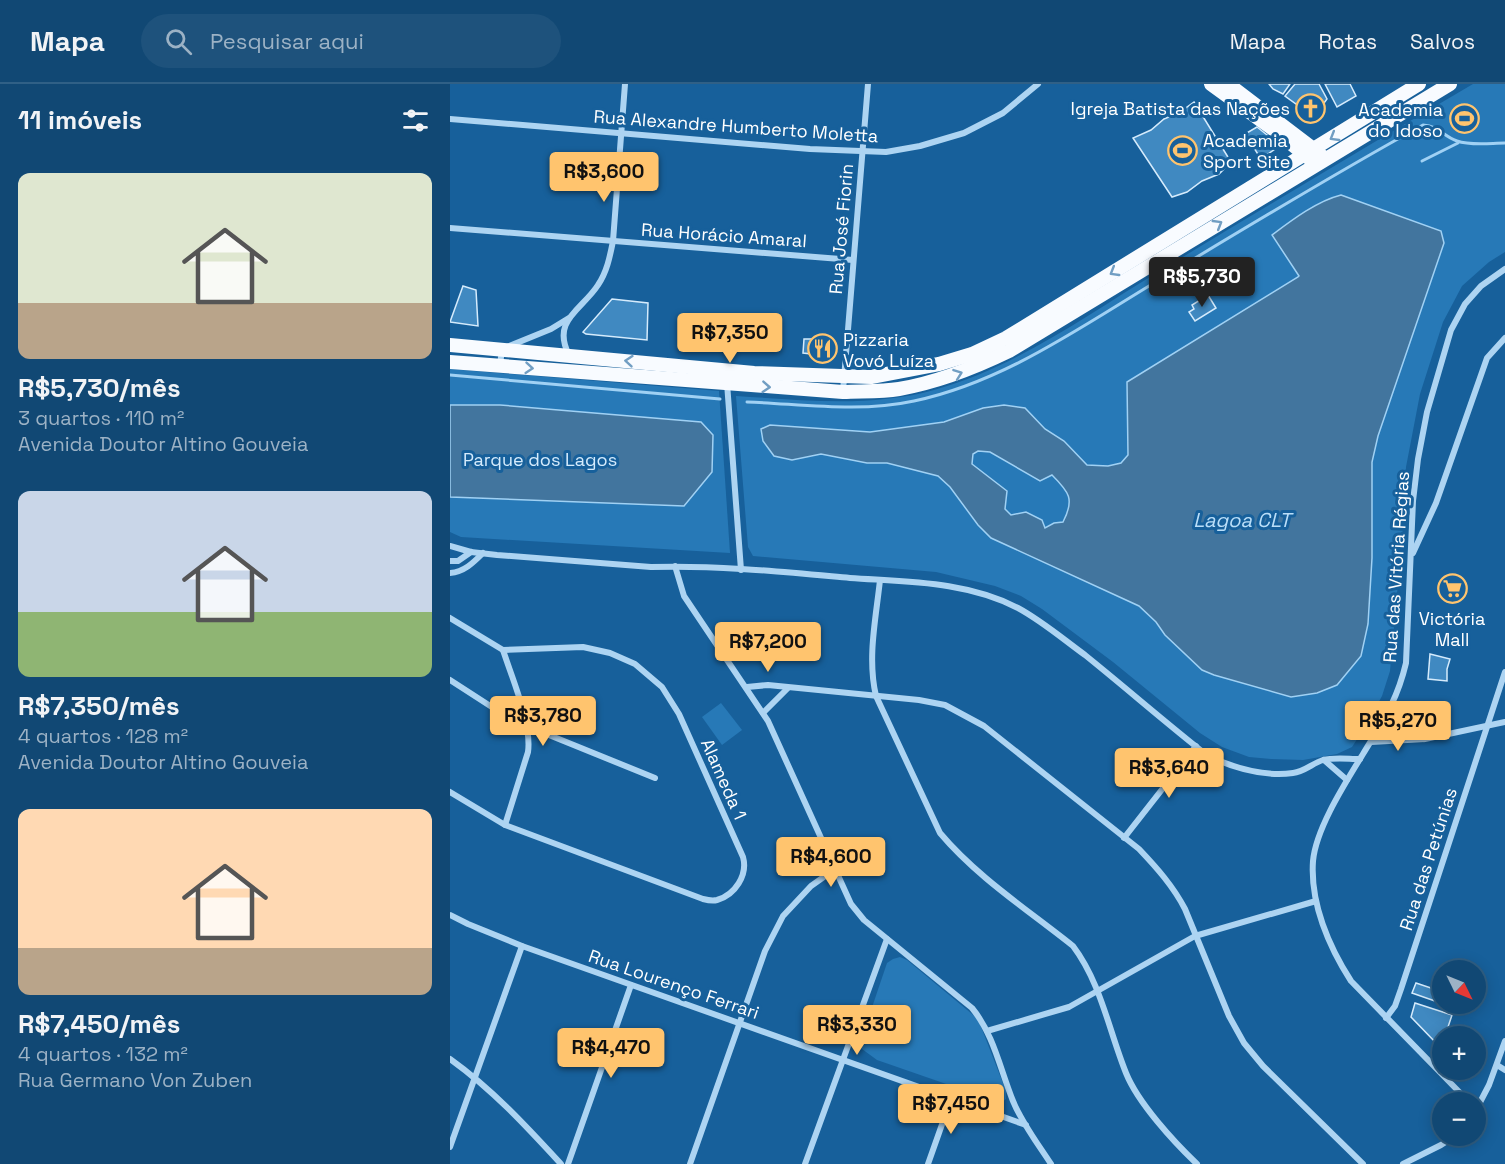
<!DOCTYPE html>
<html lang="pt">
<head>
<meta charset="utf-8">
<style>
  :root { --surface:#114874; --page:#1e527c; --text:#f1f3f6; --muted:#9cb2c5; --line:#306086; --accent:#ffc46e }
  body { margin:0; font-family:"Space Grotesk",sans-serif; background:var(--page); color:var(--text); height:100vh; display:flex; flex-direction:column; font-size:22px; white-space:nowrap }
  * { box-sizing:border-box; margin:0 }
  p { font-size:20px; color:var(--muted) }
  .icon { flex:none; width:33px; height:33px; fill:none; stroke:currentColor; stroke-width:2; stroke-linecap:round; stroke-linejoin:round }
  .map { position:relative; flex:1; overflow:hidden }
  .side { display:flex; flex-direction:column; background:var(--surface); width:450px }
  .side>* { flex:none }
  .needle { width:39px; rotate:133deg }
  .tools { position:absolute; left:982px; top:876px; display:grid; gap:12px }
  .tools a { display:grid; place-items:center; width:54px; height:54px; border-radius:50%; background:var(--surface); box-shadow:0 3px 15px #0003,0 0 0 2px var(--line); font-size:30px }
  .price { position:absolute; translate:-50% -51px; padding:0 14px; border-radius:6px; background:var(--accent); color:#111; font-size:20px; line-height:39px; filter:drop-shadow(0 2px 3px #0008) }
  .price::after { content:''; position:absolute; left:50%; top:36px; width:18px; height:14px; margin-left:-9px; background:inherit; clip-path:polygon(0 0,100% 0,50% 100%) }
  .price.active { background:#222; color:#fff }
  ul { padding:0; list-style:none }
  li { display:grid; align-content:center; gap:12px; height:318px; padding:0 18px }
  li span { display:grid; place-items:center; height:186px; border-radius:12px; color:#555 }
  li>.icon { margin-inline-start:auto }
  span .icon { width:108px; height:108px; fill:#fffc; stroke-width:1 }
  li b { font-size:26px }
  h2 { display:flex; justify-content:space-between; align-items:center; height:72px; padding:0 18px; font-size:26px }
  header { display:flex; align-items:center; gap:36px; box-sizing:border-box; height:84px; padding:0 30px; background:var(--surface); border-bottom:2px solid var(--line) }
  header strong { font-size:28px }
  nav { display:flex; gap:33px; margin-inline-start:auto; font-size:21px }
  .search { width:420px; height:54px; background:var(--page); display:flex; align-items:center; gap:15px; box-sizing:border-box; padding:0 21px; border-radius:33px; color:var(--muted); font-size:22px }
  main { display:flex; flex:1; min-height:0 }
  .map>svg:first-child { display:block }
  .green { fill:#2779b7 }
  .water { fill:#42759e; stroke:#a0d1f4; stroke-width:1.5; fill-rule:evenodd }
  .lines { fill:none; stroke-linecap:round; stroke-linejoin:round }
  .stream { stroke:#a0d1f4; stroke-width:3 }
  .building { fill:#4089c1; stroke:#d5ebfc; stroke-width:1.5 }
  .street { stroke:#add4f2; stroke-width:6 }
  .primary { stroke:#f8fbff; stroke-width:14 }
  .oneway { stroke:#719ec3 }
  .labels { text-anchor:middle; dominant-baseline:central; stroke-width:6; stroke-linejoin:round; paint-order:stroke }
  .poi-label { font-size:18px; fill:#fff; stroke:#17609b; text-anchor:end }
  .street-label { font-size:18px; fill:#fff; stroke:#17609b }
  .park-label { font-size:18px; fill:#d5ebfc; stroke:#17609b }
  .water-label { font-size:20px; font-style:italic; fill:#badef8; stroke:#17609b }
</style>
</head>
<body>
<header>
<strong>Mapa</strong>
<div class="search"><svg class="icon" aria-label="search" viewBox="0 0 24 24"><circle cx="10" cy="10" r="6"/><path d="M15 15l6 6"/></svg>Pesquisar aqui</div>
<nav><a>Mapa</a><a>Rotas</a><a>Salvos</a></nav>
</header>
<main>
<section class="side">
<h2>11 imóveis<svg class="icon" aria-label="filters" viewBox="0 0 24 24"><path d="M4 7h16M4 17h16"/><circle cx="9" cy="7" r="2"/><circle cx="15" cy="17" r="2"/></svg></h2>
<ul>
<li><span style="background:linear-gradient(#dfe7d0 70%,#b9a48a 0)"><svg class="icon" aria-label="home" viewBox="0 0 24 24"><path d="M3 11l9-7 9 7M6 9v11h12V9"/></svg></span><div><b>R$5,730/mês</b><p>3 quartos · 110 m²</p><p>Avenida Doutor Altino Gouveia</p></div></li>
<li><span style="background:linear-gradient(#c9d6e8 65%,#8fb573 0)"><svg class="icon" aria-label="home" viewBox="0 0 24 24"><path d="M3 11l9-7 9 7M6 9v11h12V9"/></svg></span><div><b>R$7,350/mês</b><p>4 quartos · 128 m²</p><p>Avenida Doutor Altino Gouveia</p></div></li>
<li><span style="background:linear-gradient(#ffd9b3 75%,#b9a48a 0)"><svg class="icon" aria-label="home" viewBox="0 0 24 24"><path d="M3 11l9-7 9 7M6 9v11h12V9"/></svg></span><div><b>R$7,450/mês</b><p>4 quartos · 132 m²</p><p>Rua Germano Von Zuben</p></div></li>
</ul>
</section>
<div class="map">
<svg width="1055" height="1080" viewBox="0 0 1055 1080">
  <rect width="100%" height="100%" fill="#17609b"/>
  <g class="green">
    <path d="M1023 0H1055V168L1039 178 1012 202 993 238 970 310 956 383 954 433 940 587 932 612 917 640 902 663 887 670 853 676 821 675 799 673 772 663 750 649 663 578 592 525 571 512 545 502 486 488 303 472 298 463 286 312C351 316 420 324 484 306 565 284 637 231 708 188 812 125 917 62 1023 0Z"/>
    <polygon points="0,285 269,307 280,469 11,453 0,448"/>
    <polygon points="271,619 292,646 272,661 252,633"/>
    <polygon points="450,873 457,876 528,935 556,1007 556,1015 551,1019 427,976 412,965 411,956 437,879 443,875"/>
  </g>
  <g class="water">
    <path d="M891 111 991 147 994 159 928 352 922 378V474L918 540 911 572 887 601 867 609 841 613 764 591 752 586 715 551 706 538 689 522 541 454 528 441 500 403 488 392 437 379H417L371 370 342 376 324 372 313 357 311 345 320 341 420 348 494 338 533 324 554 321 575 324 595 345 614 357 637 381 658 382 671 379 678 371 677 298 848 193 849 192 822 151C842 136 867 117 891 111ZM528 367 540 368 590 397 602 391C619 408 625 415 613 438L604 439 595 444 592 436 576 428 561 431 555 425 557 407 522 380 523 370Z"/>
    <polygon points="0,321 50,321 251,338 263,351 262,388 234,422 0,413"/>
  </g>
  <g class="lines">
    <g class="stream">
      <polyline points="972,77 1008,59"/>
      <polyline points="0,291 270,315"/>
      <path d="M297 318C352 320 409 329 464 317 550 299 625 247 699 202 790 147 880 92 973 41 990 42 992 52 1007 57 1021 62 1041 59 1055 59"/>
    </g>
  </g>
  <g class="building">
    <polygon points="819,0 840,0 833,10 823,5"/>
    <polygon points="845,0 869,0 877,15 864,33 835,12"/>
    <polygon points="875,0 900,0 906,12 887,23"/>
    <polygon points="744,18 781,78 769,90 752,97 737,108 722,113 683,54 701,46 714,35 730,28"/>
    <polygon points="807,43 826,58 825,65 811,75 795,50"/>
    <polygon points="13,202 26,206 28,242 0,238"/>
    <polygon points="758,211 766,224 745,237 739,228 744,225 742,221"/>
    <polygon points="162,215 198,219 197,256 136,250 133,248"/>
    <polygon points="354,255 378,255 378,265 376,270 371,271 353,269"/>
    <polygon points="980,570 1000,575 997,585 997,597 978,595"/>
    <polygon points="966,899 993,908 993,920 1006,920 1005,924 962,909"/>
    <polygon points="965,919 1002,931 991,964 961,933"/>
  </g>
  <g class="lines">
    <g class="street">
      <polyline points="0,35 360,65 436,68 470,62 514,49 553,29 588,0"/>
      <polyline points="0,144 403,176"/>
      <path d="M119 271C101 236 132 226 148 201 157 188 160 172 163 157L175 0"/>
      <polyline points="50,281 52,265 101,245 119,234"/>
      <polyline points="277,299 291,486"/>
      <polyline points="393,307 418,0"/>
      <path d="M0 462 21 468 47 471 201 483C267 481 334 488 400 494 457 498 516 497 568 524 592 537 613 555 635 571 676 604 716 639 758 672 784 684 814 693 843 689 854 688 863 679 873 676 884 673 898 675 910 675"/>
      <polyline points="963,469 986,419 1037,274 1055,254"/>
      <polyline points="0,477 8,477 21,468"/>
      <path d="M225 482 234 512 318 637 401 820 414 836 522 924C544 951 550 985 563 1017 572 1039 588 1060 601 1080"/>
      <path d="M0 489C14 488 23 479 33 469"/>
      <path d="M430 496C426 534 417 574 426 612L490 749C527 793 578 826 623 862 651 899 659 947 676 989 688 1019 724 1058 747 1080"/>
      <path d="M0 534 53 566C62 594 82 640 78 668L55 741"/>
      <polyline points="0,596 62,636 205,694"/>
      <path d="M297 603 318 601 469 616 495 621 534 642 689 765C707 784 723 802 735 825L779 932 794 959 813 982 913 1080"/>
      <polyline points="939,628 974,655"/>
      <polyline points="313,629 338,604"/>
      <polyline points="921,658 975,655 1055,638"/>
      <polyline points="874,676 897,696"/>
      <path d="M0 708 55 741 253 815C257 816 263 817 267 816 285 811 298 791 293 773L229 630 212 603 185 580 160 569 133 563 53 566"/>
      <polyline points="674,754 746,662"/>
      <polyline points="0,831 18,840 72,862 576,1041"/>
      <polyline points="936,934 945,922 951,905 1055,588"/>
      <polyline points="537,947 619,923 745,852 866,817"/>
      <path d="M0 975C42 1005 76 1042 111 1080"/>
      <polyline points="1047,981 1055,986"/>
      <path d="M1019 1018 901 897C879 863 860 819 863 777 866 744 896 698 913 670 933 637 947 617 956 579L963 417 968 375 977 328 1001 246 1015 220 1031 202 1055 185"/>
      <polyline points="1026,1026 1039,1001 1055,957"/>
      <polyline points="0,1063 72,862"/>
      <polyline points="118,1080 181,901"/>
      <polyline points="240,1080 315,867 333,832 361,802 385,785"/>
      <polyline points="355,1080 437,855"/>
      <polyline points="478,1080 501,1015"/>
      <polyline points="953,1080 991,1061 1005,1052"/>
    </g>
    <g class="primary">
      <polyline points="761,0 827,48 860,75"/>
      <polyline points="778,0 870,70"/>
      <polyline points="0,261 304,289 421,293 489,280 522,270 556,254 969,0"/>
      <path d="M0 278 393 308C411 307 431 308 449 305 489 298 524 284 559 267L1000 0"/>
    </g>
  </g>
  <defs><path id="oneway-chevron" d="M-2-3.5L2.5 0L-2 3.5" fill="none" stroke-width="1.6" stroke-linecap="round" stroke-linejoin="round" transform="scale(1.5)"/></defs>
  <g class="oneway">
    <use href="#oneway-chevron" transform="translate(884 53) rotate(149)"/>
    <use href="#oneway-chevron" transform="translate(768 140) rotate(-31)"/>
    <use href="#oneway-chevron" transform="translate(664 188) rotate(149)"/>
    <use href="#oneway-chevron" transform="translate(179 277) rotate(-175)"/>
    <use href="#oneway-chevron" transform="translate(79 284) rotate(5)"/>
    <use href="#oneway-chevron" transform="translate(508 290) rotate(-20)"/>
    <use href="#oneway-chevron" transform="translate(316 303) rotate(4)"/>
  </g>
  <defs>
    <symbol id="church-ring" viewBox="-11 -11 22 22"><circle r="9.5" fill="#17609b" stroke="#ffc46e" stroke-width="1.5"/><path d="M-1.2-6h2.4v3.5h3.3v2.4h-3.3V6h-2.4V-.1h-3.3v-2.4h3.3Z" fill="#ffc46e"/></symbol>
    <symbol id="stadium-ring" viewBox="-11 -11 22 22"><circle r="9.5" fill="#17609b" stroke="#ffc46e" stroke-width="1.5"/><path d="M0-5a6.5 5 0 1 0 0 10a6.5 5 0 1 0 0-10ZM-3.5-1.8h7v3.6h-7Z" fill="#ffc46e"/></symbol>
    <symbol id="restaurant-ring" viewBox="-11 -11 22 22"><circle r="9.5" fill="#17609b" stroke="#ffc46e" stroke-width="1.5"/><path d="M-5-6h1v4h1v-4h1v4h1v-4h1v5L-1.5 .5V6h-2V.5L-5-1ZM5-6V6H3V1.5H1.5Q1.5-4 5-6Z" fill="#ffc46e"/></symbol>
    <symbol id="supermarket-ring" viewBox="-11 -11 22 22"><circle r="9.5" fill="#17609b" stroke="#ffc46e" stroke-width="1.5"/><path d="M-6-5.5h2.5l.6 2H6L4.5 2H-2.5L-4.4-4H-6ZM-1.5 3.2a1.3 1.3 0 1 0 .1 0ZM3 3.2a1.3 1.3 0 1 0 .1 0Z" fill="#ffc46e"/></symbol>
  </defs>
  <g fill-rule="evenodd">
    <use href="#church-ring" x="844" y="8" width="33" height="33"/>
    <use href="#stadium-ring" x="998" y="18" width="33" height="33"/>
    <use href="#stadium-ring" x="716" y="50" width="33" height="33"/>
    <use href="#restaurant-ring" x="356" y="248" width="33" height="33"/>
    <use href="#supermarket-ring" x="986" y="488" width="33" height="33"/>
  </g>
  <g class="labels">
    <g class="poi-label">
      <text x="840" y="24">Igreja Batista das Nações</text>
      <text x="993" y="25">Academia<tspan x="993" dy="21">do Idoso</tspan></text>
      <text x="753" y="56" text-anchor="start">Academia<tspan x="753" dy="21">Sport Site</tspan></text>
      <text x="393" y="255" text-anchor="start">Pizzaria<tspan x="393" dy="21">Vovó Luíza</tspan></text>
      <text x="1002" y="534" text-anchor="middle">Victória<tspan x="1002" dy="21">Mall</tspan></text>
    </g>
    <g class="street-label">
      <text transform="translate(286 42) rotate(4)">Rua Alexandre Humberto Moletta</text>
      <text transform="translate(391 145) rotate(-85)">Rua José Fiorin</text>
      <text transform="translate(274 151) rotate(4)">Rua Horácio Amaral</text>
      <text transform="translate(946 483) rotate(-86)">Rua das Vitória Régias</text>
      <text transform="translate(274 695) rotate(66)">Alameda 1</text>
      <text transform="translate(978 775) rotate(-72)">Rua das Petúnias</text>
      <text transform="translate(224 900) rotate(19)">Rua Lourenço Ferrari</text>
    </g>
    <g class="park-label">
      <text x="90" y="375">Parque dos Lagos</text>
    </g>
    <g class="water-label">
      <text x="792" y="436">Lagoa CLT</text>
    </g>
  </g>
</svg>
<div class="tools">
<a><svg class="needle" viewBox="-14 -14 28 28"><path d="M0-13l5 13h-10z" fill="#e53935"/><path d="M0 13l5-13h-10z" fill="#9cb2c5"/></svg></a>
<a>+</a>
<a>−</a>
</div>
<b class="price" style="left:154px;top:119px">R$3,600</b>
<b class="price active" style="left:752px;top:224px">R$5,730</b>
<b class="price" style="left:280px;top:280px">R$7,350</b>
<b class="price" style="left:318px;top:589px">R$7,200</b>
<b class="price" style="left:93px;top:663px">R$3,780</b>
<b class="price" style="left:948px;top:668px">R$5,270</b>
<b class="price" style="left:719px;top:715px">R$3,640</b>
<b class="price" style="left:381px;top:804px">R$4,600</b>
<b class="price" style="left:407px;top:972px">R$3,330</b>
<b class="price" style="left:161px;top:995px">R$4,470</b>
<b class="price" style="left:501px;top:1051px">R$7,450</b>
</div>
</main>
</body>
</html>
